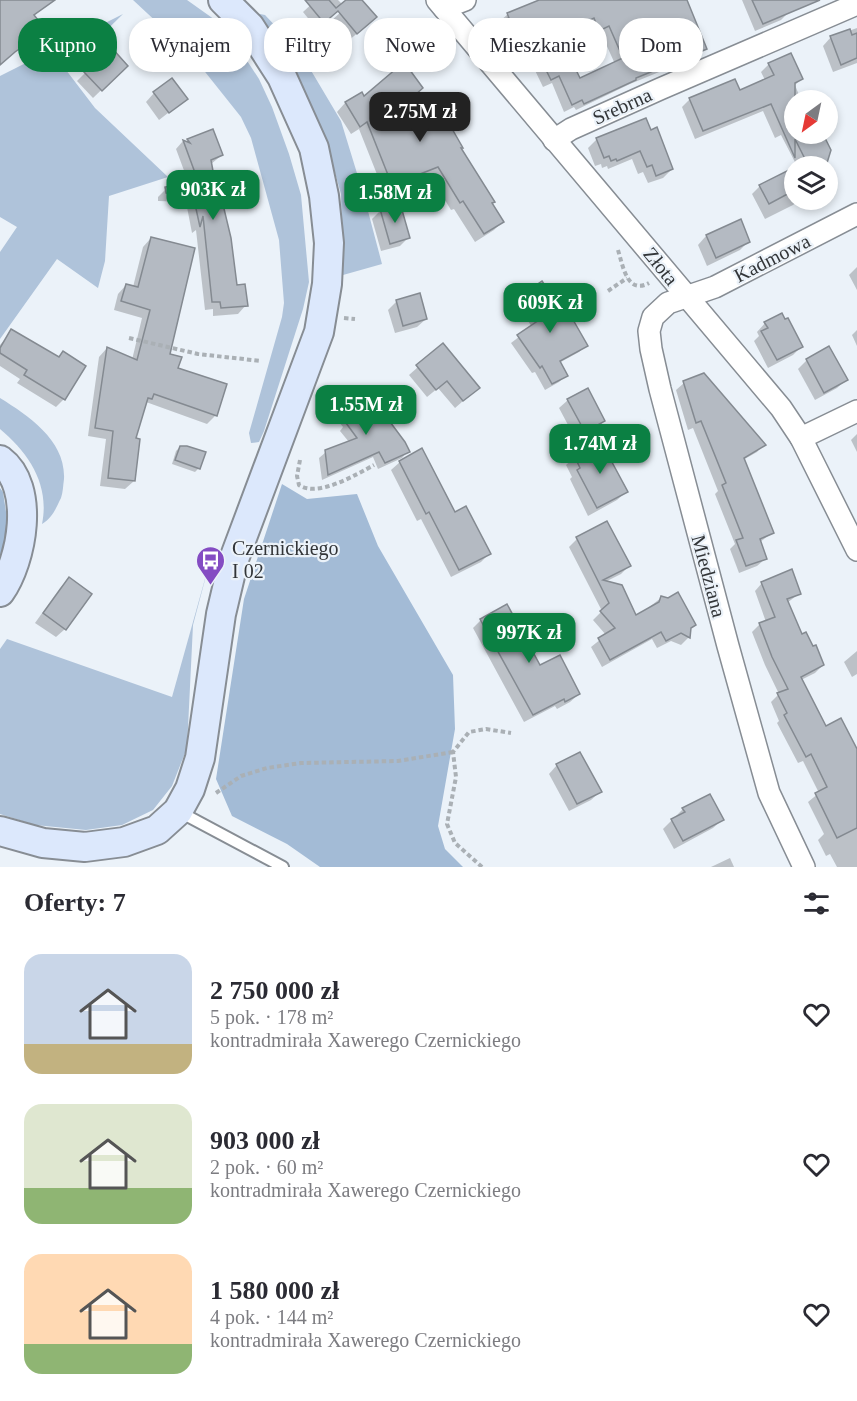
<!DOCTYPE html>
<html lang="pl">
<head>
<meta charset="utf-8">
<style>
  :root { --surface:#fff; --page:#f2f2f3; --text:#2b2b33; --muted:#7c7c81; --accent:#0b8043 }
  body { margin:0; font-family:"Times New Roman",serif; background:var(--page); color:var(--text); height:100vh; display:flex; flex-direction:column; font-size:22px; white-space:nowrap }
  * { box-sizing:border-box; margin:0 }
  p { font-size:20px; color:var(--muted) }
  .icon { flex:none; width:33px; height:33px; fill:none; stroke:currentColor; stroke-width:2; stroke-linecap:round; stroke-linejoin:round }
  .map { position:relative; height:867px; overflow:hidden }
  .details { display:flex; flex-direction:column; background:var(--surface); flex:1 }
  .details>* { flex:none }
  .hud { position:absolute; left:18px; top:18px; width:822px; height:54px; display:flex; gap:12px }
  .needle { width:39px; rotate:213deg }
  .tools { position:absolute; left:784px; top:90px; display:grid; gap:12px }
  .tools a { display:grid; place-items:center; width:54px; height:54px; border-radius:50%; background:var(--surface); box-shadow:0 3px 9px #0003; font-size:30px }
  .price { position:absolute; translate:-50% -51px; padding:0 14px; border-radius:12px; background:var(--accent); color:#fff; font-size:20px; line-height:39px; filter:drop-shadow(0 2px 3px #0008) }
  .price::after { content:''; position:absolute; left:50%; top:36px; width:18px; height:14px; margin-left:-9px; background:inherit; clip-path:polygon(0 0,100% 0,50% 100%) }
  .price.active { background:#222; color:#fff }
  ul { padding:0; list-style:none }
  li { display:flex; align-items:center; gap:18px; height:150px; padding:0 24px }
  li span { display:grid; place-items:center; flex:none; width:168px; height:120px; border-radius:18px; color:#555 }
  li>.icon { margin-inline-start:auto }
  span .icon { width:72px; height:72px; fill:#fffc; stroke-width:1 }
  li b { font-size:26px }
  h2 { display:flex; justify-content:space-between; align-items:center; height:72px; padding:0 24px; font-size:26px }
  .tag { padding:0 21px; border-radius:24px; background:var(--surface); box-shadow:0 3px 9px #0003; font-size:21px; line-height:54px }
  .tag.active { background:var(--accent); color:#fff }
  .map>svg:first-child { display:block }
  .green { fill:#afc3da }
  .forest { fill:#a3bbd6 }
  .shadow { fill:#0003; fill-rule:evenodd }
  .building { fill:#b4bac2; stroke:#848a91; stroke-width:1.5; fill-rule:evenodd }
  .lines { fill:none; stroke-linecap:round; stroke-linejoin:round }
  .lane-casing { stroke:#878d94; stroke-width:14 }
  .street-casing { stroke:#878d94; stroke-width:24 }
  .secondary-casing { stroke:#878d94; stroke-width:32 }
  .path { stroke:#aab0b5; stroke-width:4; stroke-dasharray:4.5 3; stroke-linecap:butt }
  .lane { stroke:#fff; stroke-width:10 }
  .street { stroke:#fff; stroke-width:21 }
  .secondary { stroke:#dce8fc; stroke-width:28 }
  .labels { text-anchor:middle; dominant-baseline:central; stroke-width:4.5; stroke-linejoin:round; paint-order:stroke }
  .street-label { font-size:20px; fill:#323538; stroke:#ebf2f9 }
  .poi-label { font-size:20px; fill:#323538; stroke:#ebf2f9; text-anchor:start }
</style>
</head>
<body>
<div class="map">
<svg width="857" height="867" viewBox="0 0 857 867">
  <rect width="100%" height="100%" fill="#ebf2f9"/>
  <g class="green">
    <polygon points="133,0 187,0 225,27 259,79 272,107 289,154 301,195 309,282 303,309 264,431 259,442 251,443 249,433 282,317 284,303 279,240 251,138 241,117 190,53"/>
    <polygon points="255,13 265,15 300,52 341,121 364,196 382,264 343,275 341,194 324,134 292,61"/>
    <polygon points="123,14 66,70 95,108 168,177 109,196 105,261 98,288 57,259 0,339 0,252 17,227 0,217 0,76"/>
    <path d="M0 398C29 416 66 441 64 479 63 486 63 492 61 498 55 510 53 517 42 524 50 485 29 453 0 429Z"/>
    <polygon points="210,561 193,625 187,748 172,786 153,810 122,825 86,830 35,825 0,814 0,649 7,639 172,697"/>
  </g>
  <g class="forest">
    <polygon points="282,484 307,499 357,494 378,546 453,675 455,729 438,826 445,849 463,867 320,867 287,844 232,816 216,779 244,599"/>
    <polygon points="0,488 3,492 9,532 0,562"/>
  </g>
  <g class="shadow">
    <polygon points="316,0 338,0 343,5 316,28 303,12"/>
    <polygon points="354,0 360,0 366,26 348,41 331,21"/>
    <path d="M543 0H671L705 48 698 56 630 84 576 110 574 107 564 112 552 83 543 87 529 58 517 63 514 54 511 55 499 28 502 25 500 21 508 14ZM586 25 591 37 601 33 615 64 579 80 559 38Z"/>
    <polygon points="742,0 813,0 789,12 781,20 755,31"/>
    <polygon points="857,28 857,63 833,72 823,46 831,37"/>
    <polygon points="769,64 801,79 795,85 801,100 795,100 795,134 821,134 830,150 825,163 827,166 797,166 781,135 775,138 763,111 695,139 682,107 690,99 739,92 765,80 761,72"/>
    <polygon points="126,66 93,98 77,81 85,73"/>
    <polygon points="154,93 186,99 159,120 146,102"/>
    <polygon points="361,94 363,98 414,95 437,127 459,149 502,222 494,230 475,242 454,209 451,210 429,174 384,192 359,129 351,134 337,112 345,103"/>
    <polygon points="645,120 672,169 663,178 648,183 643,172 638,174 632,159 608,169 607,166 602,168 601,164 595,166 588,148 597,139"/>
    <polygon points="183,141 186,143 188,141 222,155 211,164 236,287 246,305 238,314 213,316 213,309 205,310 196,230 192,233 186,202 158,201 158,197 166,189 189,184 176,149"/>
    <polygon points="795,168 795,200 799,200 793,205 765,219 752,194 760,186"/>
    <polygon points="381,210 408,238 400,246 381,251 372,219"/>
    <polygon points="740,221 749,241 740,250 707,266 698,245 706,236"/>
    <polygon points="151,238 168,355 177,369 225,385 215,416 207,424 146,402 134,439 134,481 125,489 100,486 106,439 88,436 99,357 107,348 132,360 142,318 114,310 118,294 126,285 133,287 143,247"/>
    <polygon points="857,267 857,290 849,275"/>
    <polygon points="523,296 586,345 579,352 559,363 566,375 559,382 545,390 535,372 532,373 511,343 532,327 516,303"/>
    <polygon points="397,301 426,319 417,327 395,333 388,310"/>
    <polygon points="765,323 801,347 793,355 768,368 754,341 759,336 757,332"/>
    <polygon points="857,330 857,346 852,335"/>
    <polygon points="12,331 57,358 63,353 64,399 56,407 17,383 20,379 0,366 0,345"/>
    <polygon points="443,345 478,388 455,408 438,388 427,397 409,375"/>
    <polygon points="807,360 846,380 837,388 815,400 798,369"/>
    <polygon points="684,383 764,444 757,452 743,460 772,533 760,542 765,559 757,566 739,573 730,549 735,544 715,494 718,491 693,428 688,430 676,390"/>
    <polygon points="568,400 604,421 595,430 576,440 559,408"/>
    <polygon points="342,411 408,451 402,458 378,469 373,457 322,480 319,458 326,452 349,442 340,431 343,427 336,418"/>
    <polygon points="857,434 857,452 851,440"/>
    <polygon points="599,442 626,492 617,500 588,516 570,479 572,477 566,465 575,457"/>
    <polygon points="180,447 199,468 195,472 172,464 176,451"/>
    <polygon points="400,462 454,514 489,554 481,562 451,577 421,519 417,521 391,470"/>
    <polygon points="577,539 629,566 621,574 605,582 636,617 661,598 690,629 689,637 681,645 671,641 657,648 652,639 602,667 591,647 606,635 593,620 602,611 569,547"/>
    <polygon points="69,579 65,629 56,637 35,623 60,588"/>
    <polygon points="762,583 800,593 787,603 801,636 823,665 815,673 801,680 825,728 857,753 857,867 837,867 830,854 826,856 818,840 824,834 808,802 819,793 803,761 798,763 777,723 779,721 771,702 779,694 765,665 752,632 760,624 766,622 755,591"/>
    <polygon points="481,620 540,667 579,694 570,702 557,709 555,706 524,722 473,628"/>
    <polygon points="857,651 857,674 852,677 844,662"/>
    <polygon points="557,765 600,792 591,800 569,811 549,774"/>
    <polygon points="683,809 722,820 713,828 674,849 663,829"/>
    <polygon points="730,858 734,867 711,867"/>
  </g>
  <g class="building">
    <polygon points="0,0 55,0 34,15 46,30 15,52 0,65"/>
    <polygon points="305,0 329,0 336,8 346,0 362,0 377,17 357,34 338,11 324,23"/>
    <path d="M539 0H687L707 49 636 78V80L584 104 582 100 572 105 559 76 551 80 537 52 525 57 521 48 518 49 505 19 509 18 507 13ZM594 18 599 31 609 26 623 58 580 78 559 35Z"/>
    <polygon points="752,0 820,0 763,24"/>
    <polygon points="850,29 852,35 857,33 857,58 841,65 830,36"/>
    <polygon points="111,47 128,66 102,91 84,72"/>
    <polygon points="791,53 803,79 795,83 795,134 823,134 831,150 827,163 831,170 828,172 828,166 795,166 806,161 795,139 795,158 771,104 703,131 689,98 735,79 740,90 774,75 768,63"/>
    <polygon points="404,62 423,88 415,95 438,125 447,120 463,148 461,148 495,202 492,203 504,222 484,234 463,201 460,203 438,167 392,185 367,122 360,127 345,102 362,92 364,96"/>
    <polygon points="172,78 188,99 169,113 153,92"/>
    <polygon points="646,118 651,130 657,127 673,169 656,176 652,165 647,167 640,151 617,161 616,159 611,161 609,156 604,158 596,138"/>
    <polygon points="213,129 223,155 211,160 217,193 220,192 231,238 237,285 245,284 248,306 221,308 220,302 212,302 203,216 200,227 193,195 166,193 165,187 198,181 183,140 190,143 187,139"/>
    <polygon points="795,167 795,190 769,204 759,185"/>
    <polygon points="400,203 410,238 390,244 380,209"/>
    <polygon points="741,219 750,242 716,258 706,235"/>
    <polygon points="151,237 195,248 170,354 182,357 178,368 227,384 217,416 154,394 152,399 148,398 136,438 140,439 135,481 108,478 113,431 95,428 107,347 137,360 150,310 121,301 126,284 138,287"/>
    <polygon points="542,281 564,314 568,311 588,346 560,361 568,376 552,384 542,366 540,368 517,335 539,320 522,295"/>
    <polygon points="420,293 427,319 403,326 396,300"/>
    <polygon points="782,313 785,319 788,318 803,347 777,360 761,331 768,328 764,322"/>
    <polygon points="11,329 59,357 63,351 86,366 65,400 24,375 27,370 0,353 0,348"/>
    <polygon points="443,343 480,388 463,401 447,381 436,390 416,365"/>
    <polygon points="829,346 848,380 824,393 806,359"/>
    <polygon points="704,373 766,445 744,458 774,533 760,539 767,559 746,566 736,540 743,538 722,485 726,483 701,421 696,423 683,381"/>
    <polygon points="588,388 605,421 585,432 567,399"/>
    <polygon points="367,391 405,442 410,452 385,463 379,452 328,475 325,450 357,438 346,423 349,420 341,410"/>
    <polygon points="600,440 628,492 597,508 577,470 580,468 574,455"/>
    <polygon points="180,446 187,446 206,452 200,469 175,460"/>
    <polygon points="422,448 455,512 466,506 491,554 459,570 429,512 426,514 399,461"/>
    <polygon points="607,521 631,566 603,580 622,585 636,615 659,602 661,596 668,598 678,592 696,625 691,628 690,638 681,633 666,641 661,632 610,660 598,638 615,628 600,611 609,603 576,537"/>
    <polygon points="792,569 801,594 787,599 802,634 806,632 813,646 816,645 824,665 801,677 826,726 841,718 857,749 857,828 837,838 815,793 827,787 811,754 806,757 784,715 787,713 777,693 788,689 772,657 759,623 775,617 761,582"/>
    <polygon points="69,577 92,594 66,630 43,613"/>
    <polygon points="507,604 540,665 560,655 580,694 565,702 564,699 533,715 480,619"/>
    <polygon points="580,752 602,792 577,804 556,764"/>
    <polygon points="710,794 724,820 683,841 671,819 685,812 682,808"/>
  </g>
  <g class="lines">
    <defs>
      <polyline id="lane" points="178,811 283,867"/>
      <g id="street">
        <polyline points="437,0 781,408 801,438 857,550"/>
        <polyline points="444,8 465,0"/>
        <polyline points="554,140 571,129 660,89 857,4"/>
        <polyline points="801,438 857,411"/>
        <polyline points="804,867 769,793 728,646 660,389 651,349 649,331 653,317 668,303 715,287 857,214"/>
      </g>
      <g id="secondary">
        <path d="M0 460C36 487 22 561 0 592"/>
        <polyline points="0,831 43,843 85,847 124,842 157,830 178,811 190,789 200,758 221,614 234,559 319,332 327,284 329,243 324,196 314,148 282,77 250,27 223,0"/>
      </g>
    </defs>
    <use href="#lane" class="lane-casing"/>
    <use href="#street" class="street-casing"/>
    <use href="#secondary" class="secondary-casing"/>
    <g class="path">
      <path d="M618 250C623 266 627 295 649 283"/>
      <polyline points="608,291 627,278"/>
      <polyline points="344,318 355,319"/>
      <polyline points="129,338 198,354 261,361"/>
      <path d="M300 460 297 476 299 485C318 498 357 474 374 465"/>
      <polyline points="216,793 241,776 267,768 301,763 398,761 453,752"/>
      <polyline points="482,867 455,843 447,824 456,777 453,752 469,732 486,729 511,733"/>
    </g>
    <use href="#lane" class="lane"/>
    <use href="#street" class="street"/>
    <use href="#secondary" class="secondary"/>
  </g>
  <defs>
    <symbol id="bus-pin" viewBox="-11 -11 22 30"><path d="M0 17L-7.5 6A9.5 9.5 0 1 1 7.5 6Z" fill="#844cc3" stroke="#ebf2f9"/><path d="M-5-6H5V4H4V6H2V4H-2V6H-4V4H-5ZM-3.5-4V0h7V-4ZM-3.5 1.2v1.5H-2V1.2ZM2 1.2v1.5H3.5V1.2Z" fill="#fff"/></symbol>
  </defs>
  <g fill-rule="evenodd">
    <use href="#bus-pin" x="194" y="544" width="33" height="45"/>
  </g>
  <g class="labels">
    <g class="street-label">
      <text transform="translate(622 106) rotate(-24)">Srebrna</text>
      <text transform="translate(772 258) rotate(-27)">Kadmowa</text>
      <text transform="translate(661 266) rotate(51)">Złota</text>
      <text transform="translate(709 576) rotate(75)">Miedziana</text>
    </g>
    <g class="poi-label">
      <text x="232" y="548">Czernickiego<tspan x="232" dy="23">I 02</tspan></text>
    </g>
  </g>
</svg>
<div class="tools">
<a><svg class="needle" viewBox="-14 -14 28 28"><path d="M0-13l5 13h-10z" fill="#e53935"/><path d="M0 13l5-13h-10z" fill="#7c7c81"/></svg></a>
<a><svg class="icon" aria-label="layers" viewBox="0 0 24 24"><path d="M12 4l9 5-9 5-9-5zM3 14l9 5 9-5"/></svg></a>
</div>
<b class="price active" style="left:420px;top:143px">2.75M zł</b>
<b class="price" style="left:213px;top:221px">903K zł</b>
<b class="price" style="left:395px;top:224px">1.58M zł</b>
<b class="price" style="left:550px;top:334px">609K zł</b>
<b class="price" style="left:366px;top:436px">1.55M zł</b>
<b class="price" style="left:600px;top:475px">1.74M zł</b>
<b class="price" style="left:529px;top:664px">997K zł</b>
<div class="hud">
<a class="tag active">Kupno</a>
<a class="tag">Wynajem</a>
<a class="tag">Filtry</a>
<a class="tag">Nowe</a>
<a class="tag">Mieszkanie</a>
<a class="tag">Dom</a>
</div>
</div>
<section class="details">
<h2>Oferty: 7<svg class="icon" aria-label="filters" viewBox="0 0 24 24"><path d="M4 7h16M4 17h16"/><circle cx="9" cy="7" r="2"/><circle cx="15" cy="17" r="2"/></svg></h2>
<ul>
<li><span style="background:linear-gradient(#c9d6e8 75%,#c2b280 0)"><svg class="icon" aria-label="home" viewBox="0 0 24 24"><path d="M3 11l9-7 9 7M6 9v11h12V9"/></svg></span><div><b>2 750 000 zł</b><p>5 pok. · 178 m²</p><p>kontradmirała Xawerego Czernickiego</p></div><svg class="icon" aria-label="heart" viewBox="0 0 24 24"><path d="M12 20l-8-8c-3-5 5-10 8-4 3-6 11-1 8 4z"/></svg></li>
<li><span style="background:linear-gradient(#dfe7d0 70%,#8fb573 0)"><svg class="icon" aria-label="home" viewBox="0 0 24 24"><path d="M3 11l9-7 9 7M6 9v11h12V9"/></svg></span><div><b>903 000 zł</b><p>2 pok. · 60 m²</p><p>kontradmirała Xawerego Czernickiego</p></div><svg class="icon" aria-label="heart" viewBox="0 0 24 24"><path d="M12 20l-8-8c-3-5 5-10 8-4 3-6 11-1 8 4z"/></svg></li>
<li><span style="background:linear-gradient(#ffd9b3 75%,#8fb573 0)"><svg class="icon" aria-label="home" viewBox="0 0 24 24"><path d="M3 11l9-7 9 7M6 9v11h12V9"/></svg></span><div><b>1 580 000 zł</b><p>4 pok. · 144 m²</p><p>kontradmirała Xawerego Czernickiego</p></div><svg class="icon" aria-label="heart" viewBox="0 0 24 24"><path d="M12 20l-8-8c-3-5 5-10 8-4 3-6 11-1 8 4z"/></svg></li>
</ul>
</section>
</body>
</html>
